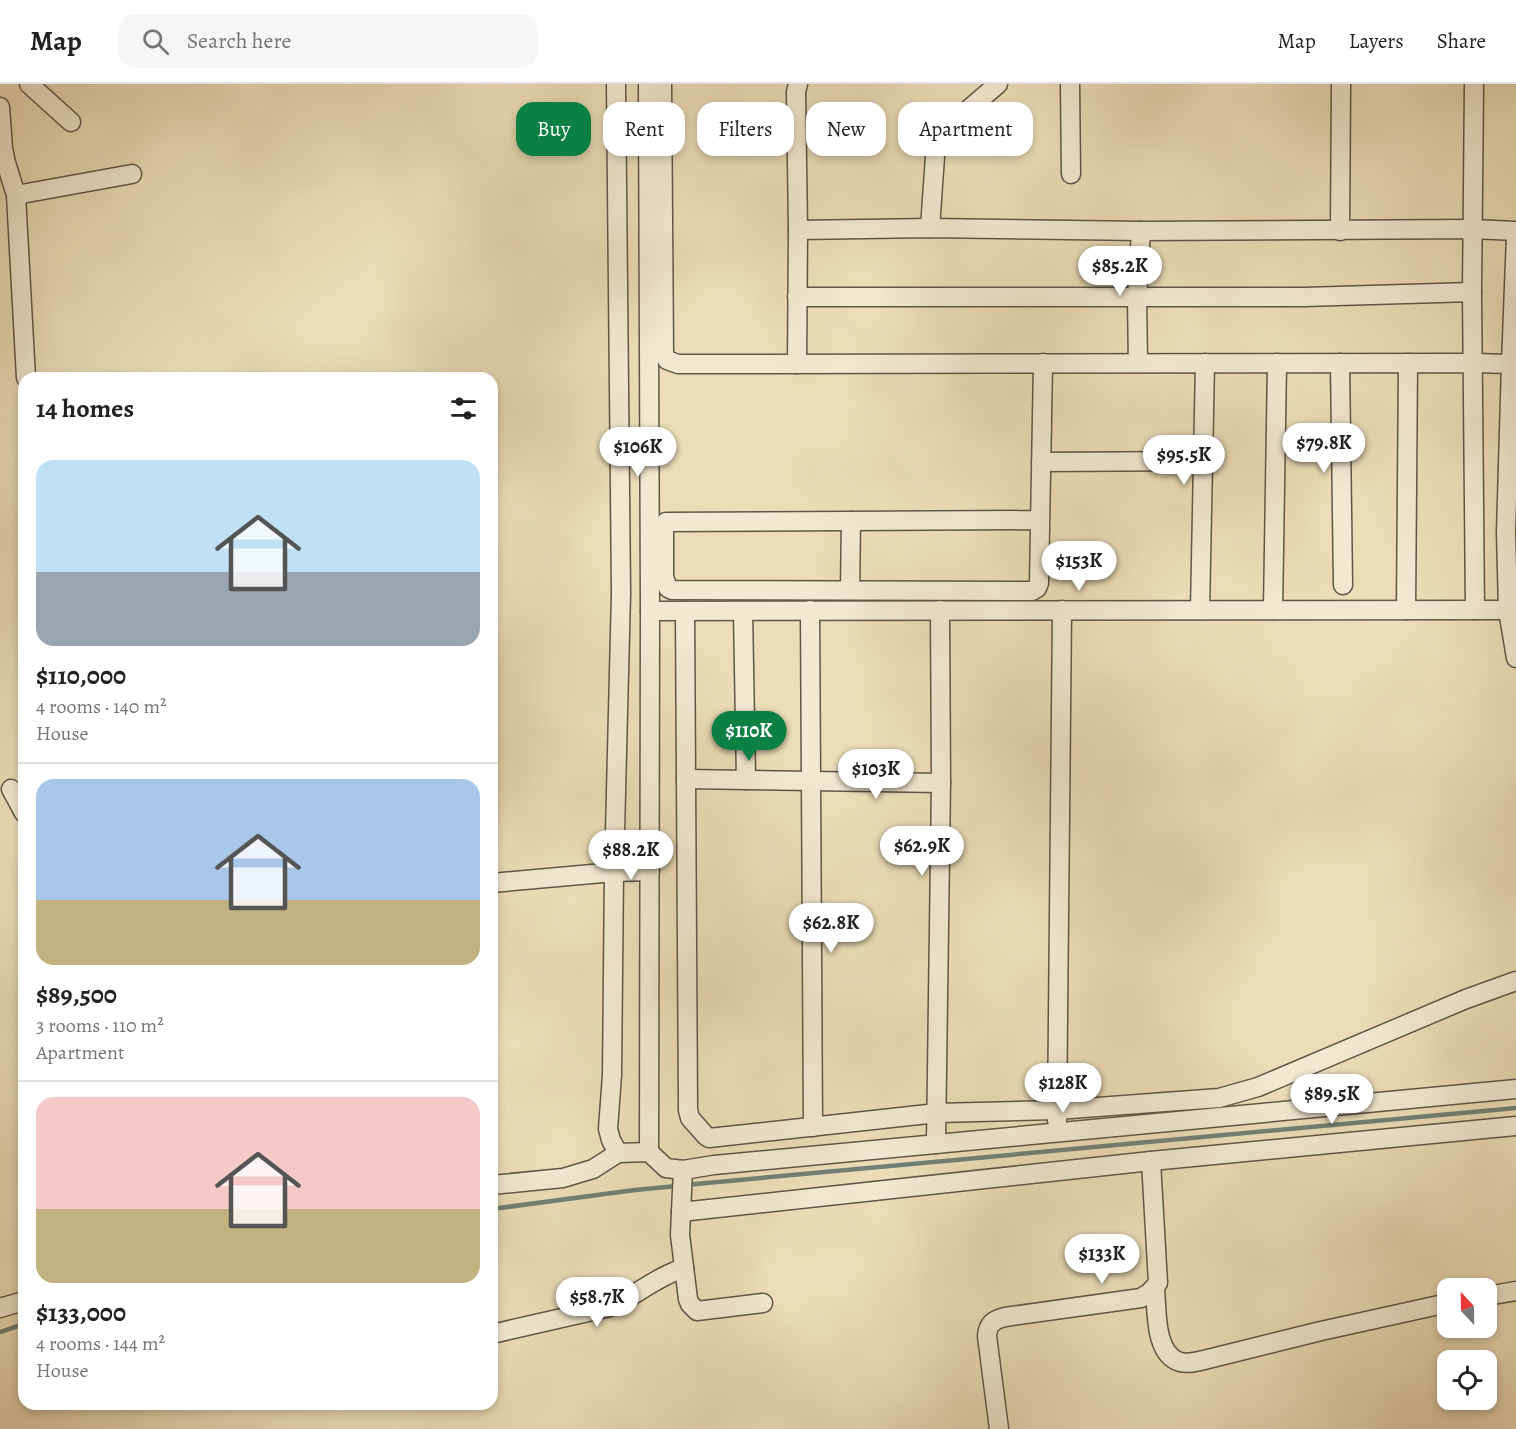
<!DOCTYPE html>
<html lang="en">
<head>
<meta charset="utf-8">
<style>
  :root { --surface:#fff; --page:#f6f6f6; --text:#222; --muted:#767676; --line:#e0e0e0; --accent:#0b8043 }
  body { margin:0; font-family:Alegreya,serif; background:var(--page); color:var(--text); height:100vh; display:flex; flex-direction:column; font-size:22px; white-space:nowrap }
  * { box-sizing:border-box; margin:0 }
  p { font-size:20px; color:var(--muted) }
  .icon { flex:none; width:33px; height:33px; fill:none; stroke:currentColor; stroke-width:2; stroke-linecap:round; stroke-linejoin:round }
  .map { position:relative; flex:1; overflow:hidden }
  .details { position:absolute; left:18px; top:288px; width:480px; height:1038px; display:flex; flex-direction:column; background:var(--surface); border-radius:18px; box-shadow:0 3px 9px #0003 }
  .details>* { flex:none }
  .hud { position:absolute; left:516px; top:18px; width:570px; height:54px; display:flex; gap:12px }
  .needle { width:39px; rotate:338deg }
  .buttons { position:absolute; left:1437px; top:1194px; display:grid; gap:12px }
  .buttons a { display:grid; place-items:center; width:60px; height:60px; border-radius:12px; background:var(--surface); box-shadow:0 3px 9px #0003; font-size:30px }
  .price { position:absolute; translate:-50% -51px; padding:0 14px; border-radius:21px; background:#fff; color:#222; font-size:20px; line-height:39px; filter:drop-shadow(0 2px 3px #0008) }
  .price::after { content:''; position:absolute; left:50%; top:36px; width:18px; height:14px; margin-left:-9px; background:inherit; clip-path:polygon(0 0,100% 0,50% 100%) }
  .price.active { background:var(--accent); color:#fff }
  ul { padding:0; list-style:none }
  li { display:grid; align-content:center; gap:12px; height:318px; padding:0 18px }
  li+li { border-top:2px solid var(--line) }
  li span { display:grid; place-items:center; height:186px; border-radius:18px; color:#555 }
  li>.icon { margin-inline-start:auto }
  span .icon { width:108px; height:108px; fill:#fffc; stroke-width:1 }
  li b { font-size:26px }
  h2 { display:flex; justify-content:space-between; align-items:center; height:72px; padding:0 18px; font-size:26px }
  .chip { padding:0 21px; border-radius:18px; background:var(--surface); box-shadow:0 3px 9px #0003; font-size:21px; line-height:54px }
  .chip.active { background:var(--accent); color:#fff }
  header { display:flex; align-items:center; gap:36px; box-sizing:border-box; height:84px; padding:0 30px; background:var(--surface); border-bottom:2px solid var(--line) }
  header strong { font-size:28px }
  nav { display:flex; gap:33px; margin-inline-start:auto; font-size:21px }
  .search { width:420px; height:54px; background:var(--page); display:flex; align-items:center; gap:15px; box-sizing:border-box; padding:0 21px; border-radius:18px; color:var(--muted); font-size:22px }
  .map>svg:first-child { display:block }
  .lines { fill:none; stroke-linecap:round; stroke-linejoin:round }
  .stream { stroke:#718177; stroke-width:4.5 }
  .minor-casing { stroke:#625648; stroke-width:21 }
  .minor { stroke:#f3e9d1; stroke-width:18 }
</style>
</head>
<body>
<header>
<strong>Map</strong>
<div class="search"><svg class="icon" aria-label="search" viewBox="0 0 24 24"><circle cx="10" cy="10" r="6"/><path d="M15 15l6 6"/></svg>Search here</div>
<nav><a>Map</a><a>Layers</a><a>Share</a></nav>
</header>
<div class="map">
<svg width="1516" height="1345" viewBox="0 0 1516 1345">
  <rect width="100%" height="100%" fill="#ecddb8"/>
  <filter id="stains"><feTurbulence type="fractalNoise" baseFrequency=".00333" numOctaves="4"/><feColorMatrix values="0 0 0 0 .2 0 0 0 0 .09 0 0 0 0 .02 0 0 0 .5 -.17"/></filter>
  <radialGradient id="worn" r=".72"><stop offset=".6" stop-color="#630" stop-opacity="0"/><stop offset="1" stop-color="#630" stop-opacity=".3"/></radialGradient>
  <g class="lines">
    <g class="stream">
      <polyline points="685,1101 1516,1024"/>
      <polyline points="492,1125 635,1106 677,1102"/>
      <polyline points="0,1248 24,1240"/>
    </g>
    <defs>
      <g id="minor">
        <polyline points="29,0 71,38"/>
        <polyline points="616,0 621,509 614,788 612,991 608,1045 611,1056 618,1069"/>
        <polyline points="648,0 650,527 649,1068"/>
        <polyline points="662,0 664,270 667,276 678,280 1473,279 1511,280"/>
        <polyline points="798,0 796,8 798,146"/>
        <polyline points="1070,0 1071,90"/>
        <polyline points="1474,0 1472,208 1475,526"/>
        <polyline points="0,23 3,64 6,79 16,111 26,294"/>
        <polyline points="16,111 132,90"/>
        <polyline points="930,144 936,58 940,50 998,0"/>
        <polyline points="1340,147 1341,0"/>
        <polyline points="1516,151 1511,280 1506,448 1508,526 1516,574"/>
        <polyline points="797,213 1304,213 1472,208"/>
        <polyline points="1138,279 1137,214 1141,147"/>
        <polyline points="1340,279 1343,501"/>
        <polyline points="797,280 798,146 930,144 1141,147 1473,145 1516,147"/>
        <polyline points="1041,378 1202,377"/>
        <path d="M1040 436 666 438 664 443V493L668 504 672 506 1032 507 1037 504 1039 499C1040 425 1042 352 1043 279"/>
        <polyline points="850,506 851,437"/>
        <polyline points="810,526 813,1043"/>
        <polyline points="1200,526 1205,279"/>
        <polyline points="1273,526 1277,279"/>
        <polyline points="1406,526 1408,279"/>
        <polyline points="650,527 1508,526"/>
        <polyline points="685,527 688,1026 690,1034 706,1052 709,1054 937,1029 1057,1026 1219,1014 1258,1003 1466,915 1516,897"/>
        <polyline points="743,527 746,696"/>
        <polyline points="686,695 941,699"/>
        <polyline points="11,705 24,729"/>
        <polyline points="492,799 614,788 650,787"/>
        <polyline points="1057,1037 1062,526"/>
        <polyline points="936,1060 941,699 940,526"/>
        <polyline points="683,1086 681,1128 1151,1077 1516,1042"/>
        <polyline points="492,1101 563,1094 593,1085 618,1069 649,1068 666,1084 683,1086 714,1081 1516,1005"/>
        <polyline points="681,1128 680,1151 688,1215 690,1220 697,1227 763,1219"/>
        <path d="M1155 1204C1157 1226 1154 1270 1180 1278 1188 1280 1196 1278 1204 1276L1321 1247 1448 1219"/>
        <polyline points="1486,1212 1516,1207"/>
        <polyline points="0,1224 24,1217"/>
        <path d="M492 1250 610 1223C635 1212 658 1192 684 1184"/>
        <path d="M999 1345 987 1252C988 1240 993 1236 1005 1233L1141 1214 1149 1209 1158 1199 1151 1077"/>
      </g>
    </defs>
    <use href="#minor" class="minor-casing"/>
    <use href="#minor" class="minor"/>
  </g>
  <rect width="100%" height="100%" filter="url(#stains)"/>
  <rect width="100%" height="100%" fill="url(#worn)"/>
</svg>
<div class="buttons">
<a><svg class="needle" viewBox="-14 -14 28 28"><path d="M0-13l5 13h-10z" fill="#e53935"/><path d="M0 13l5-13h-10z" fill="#767676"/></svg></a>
<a><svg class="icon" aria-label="locate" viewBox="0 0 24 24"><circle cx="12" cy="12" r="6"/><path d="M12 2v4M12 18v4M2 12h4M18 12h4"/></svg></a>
</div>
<b class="price" style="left:1120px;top:213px">$85.2K</b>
<b class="price" style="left:1324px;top:390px">$79.8K</b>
<b class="price" style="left:638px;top:394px">$106K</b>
<b class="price" style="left:1184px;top:402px">$95.5K</b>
<b class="price" style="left:1079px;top:508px">$153K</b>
<b class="price active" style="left:749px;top:678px">$110K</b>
<b class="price" style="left:876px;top:716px">$103K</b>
<b class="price" style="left:922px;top:793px">$62.9K</b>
<b class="price" style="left:631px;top:797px">$88.2K</b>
<b class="price" style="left:831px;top:870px">$62.8K</b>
<b class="price" style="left:1063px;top:1030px">$128K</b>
<b class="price" style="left:1332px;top:1041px">$89.5K</b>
<b class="price" style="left:1102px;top:1201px">$133K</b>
<b class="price" style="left:597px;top:1244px">$58.7K</b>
<div class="hud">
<a class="chip active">Buy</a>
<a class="chip">Rent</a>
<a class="chip">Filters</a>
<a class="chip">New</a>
<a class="chip">Apartment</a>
</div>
<section class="details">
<h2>14 homes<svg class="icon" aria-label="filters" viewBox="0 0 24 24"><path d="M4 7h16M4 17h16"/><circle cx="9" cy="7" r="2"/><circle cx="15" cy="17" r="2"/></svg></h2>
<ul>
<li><span style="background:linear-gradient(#bfe0f5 60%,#9aa5b1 0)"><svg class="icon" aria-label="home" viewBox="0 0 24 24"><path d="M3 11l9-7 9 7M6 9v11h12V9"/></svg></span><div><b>$110,000</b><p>4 rooms · 140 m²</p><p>House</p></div></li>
<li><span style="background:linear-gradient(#a9c7e8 65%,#c2b280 0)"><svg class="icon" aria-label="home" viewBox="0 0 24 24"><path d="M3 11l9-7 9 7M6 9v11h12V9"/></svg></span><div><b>$89,500</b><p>3 rooms · 110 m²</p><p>Apartment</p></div></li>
<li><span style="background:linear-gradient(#f6c9c9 60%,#c2b280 0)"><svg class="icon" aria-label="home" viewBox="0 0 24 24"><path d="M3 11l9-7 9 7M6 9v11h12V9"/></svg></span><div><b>$133,000</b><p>4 rooms · 144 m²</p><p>House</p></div></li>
</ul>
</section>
</div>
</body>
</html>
